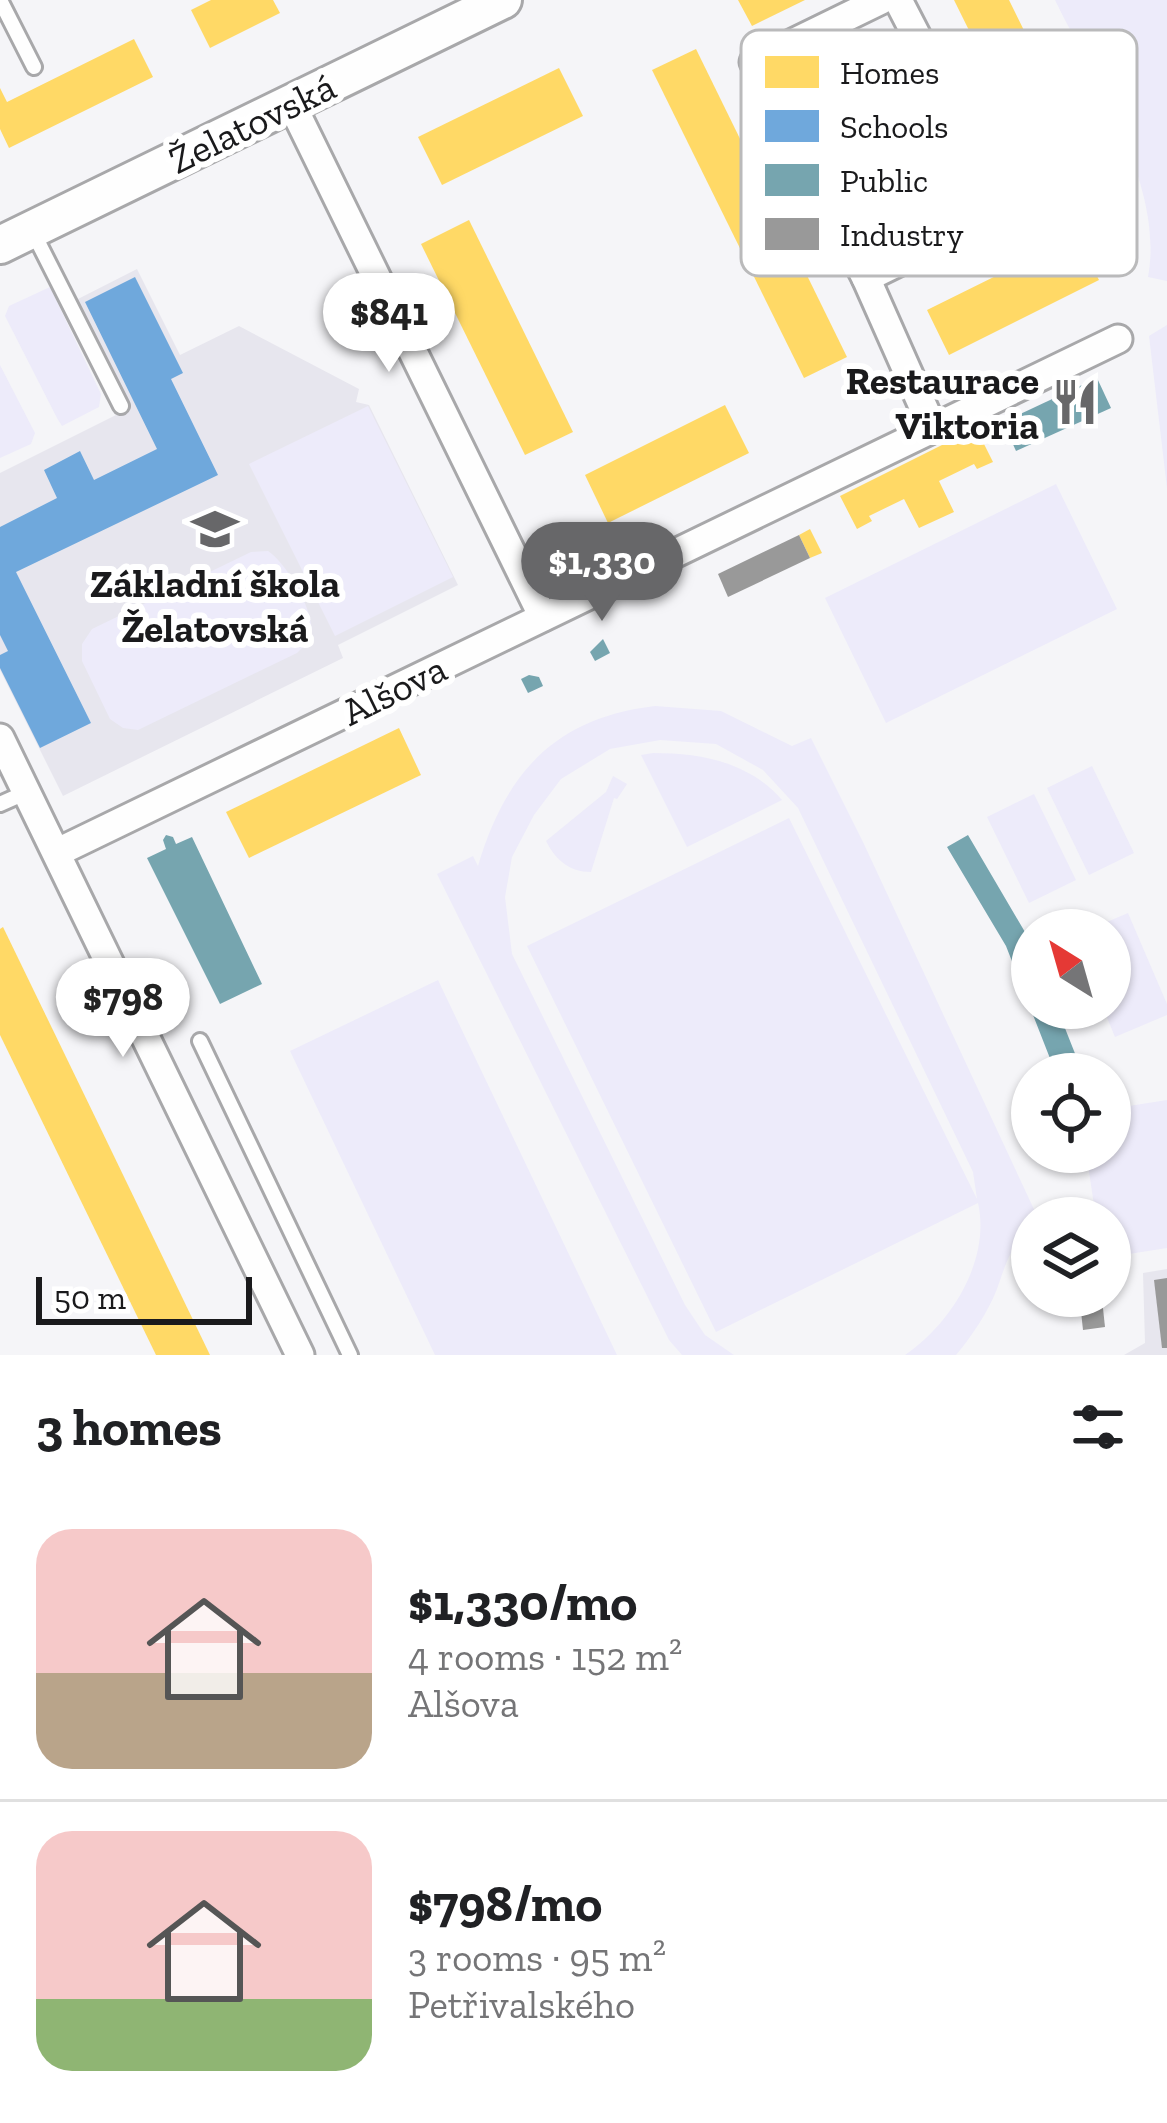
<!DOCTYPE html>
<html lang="en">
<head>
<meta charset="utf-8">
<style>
  :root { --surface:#fff; --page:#f6f6f6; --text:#202124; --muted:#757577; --line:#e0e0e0; --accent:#676769 }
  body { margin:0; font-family:"Zilla Slab",serif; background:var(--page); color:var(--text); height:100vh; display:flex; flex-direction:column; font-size:45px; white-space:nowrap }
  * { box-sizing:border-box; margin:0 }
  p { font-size:39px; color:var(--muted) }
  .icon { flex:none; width:66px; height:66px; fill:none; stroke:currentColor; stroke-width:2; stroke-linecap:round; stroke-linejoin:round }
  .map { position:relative; height:1355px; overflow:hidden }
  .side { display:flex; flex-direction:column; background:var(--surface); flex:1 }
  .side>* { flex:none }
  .needle { width:78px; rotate:323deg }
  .controls { position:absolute; left:1011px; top:909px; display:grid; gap:24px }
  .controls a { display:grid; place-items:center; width:120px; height:120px; border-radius:50%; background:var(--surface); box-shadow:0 3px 9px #0004; font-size:60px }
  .scale { position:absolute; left:36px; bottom:30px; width:216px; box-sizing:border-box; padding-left:12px; border:6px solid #1a1a1c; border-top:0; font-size:33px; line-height:42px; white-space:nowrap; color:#1a1a1c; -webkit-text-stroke:9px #fff; paint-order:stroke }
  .price { position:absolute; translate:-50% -102px; padding:0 27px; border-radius:42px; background:#fff; color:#222; font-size:39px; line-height:78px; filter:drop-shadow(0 3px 6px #0008) }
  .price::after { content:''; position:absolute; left:50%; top:72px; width:36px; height:27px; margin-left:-18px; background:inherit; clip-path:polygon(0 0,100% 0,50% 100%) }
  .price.selected { background:var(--accent); color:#fff }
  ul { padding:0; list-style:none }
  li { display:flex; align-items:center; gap:36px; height:300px; padding:0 36px }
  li+li { border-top:3px solid var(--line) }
  li span { display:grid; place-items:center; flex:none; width:336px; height:240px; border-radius:36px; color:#555 }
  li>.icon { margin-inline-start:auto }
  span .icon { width:144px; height:144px; fill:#fffc; stroke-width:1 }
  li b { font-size:51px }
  h2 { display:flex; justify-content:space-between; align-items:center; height:144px; padding:0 36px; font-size:51px }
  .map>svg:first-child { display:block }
  .built { fill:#e7e6ee }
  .green { fill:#edebfa }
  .homes { fill:#ffd966 }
  .schools { fill:#6fa8dc }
  .public { fill:#76a5af }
  .industry { fill:#999 }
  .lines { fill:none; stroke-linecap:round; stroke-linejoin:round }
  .service-casing { stroke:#a8a8aa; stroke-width:20 }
  .minor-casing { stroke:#a8a8aa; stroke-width:33 }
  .secondary-casing { stroke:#a8a8aa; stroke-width:42 }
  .service { stroke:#fefefe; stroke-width:14 }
  .minor { stroke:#fefefe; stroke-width:27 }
  .secondary { stroke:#fefefe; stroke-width:36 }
  .labels { text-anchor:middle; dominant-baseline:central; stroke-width:12; stroke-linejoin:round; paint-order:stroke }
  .street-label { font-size:39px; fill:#1a1a1c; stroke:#fff }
  .poi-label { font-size:39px; font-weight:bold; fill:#1a1a1c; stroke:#fff; text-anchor:end }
  .key { fill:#fff; stroke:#bababb; stroke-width:3 }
  .key-label { font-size:33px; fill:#1a1a1c }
</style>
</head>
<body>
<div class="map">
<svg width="1167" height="1355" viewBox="0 0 1167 1355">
  <rect width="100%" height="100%" fill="#f5f5f8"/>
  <g class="built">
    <polygon points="137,269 180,355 239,326 359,389 356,402 369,405 458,585 338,645 343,658 63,796 0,670 0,473 128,409 76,300"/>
    <polygon points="1167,1269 1167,1355 1124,1355 1145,1343 1143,1273"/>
  </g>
  <g class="green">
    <path d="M1055 0H1167V281L1148 277C1165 186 1094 80 1055 0Z"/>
    <polygon points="50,287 101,394 99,407 62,426 57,418 5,316 9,306"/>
    <polygon points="1167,325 1167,488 1149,336"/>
    <polygon points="0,365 35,433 31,444 0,458"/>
    <polygon points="368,406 453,577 335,636 249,464"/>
    <polygon points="1056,484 1117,609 886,723 825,598"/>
    <path d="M268 551C286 562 319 617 310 638 308 643 300 650 297 653L138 730 123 728 110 719 82 661V644L92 629 251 552Z"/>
    <path d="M655 706 721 711 792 746 811 738 863 842 1038 1218H1032V1255L1024 1259 1016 1244C1007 1258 1003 1272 997 1289 988 1312 972 1336 956 1355H905C951 1324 991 1260 978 1203L716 1332 527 946 789 818 977 1199 973 1172 798 808 763 770 716 744 660 740 610 749 561 779 534 815 512 857 505 897 512 954 685 1305 705 1335 734 1355H682L669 1340 437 874 473 856 478 866C506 772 555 718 655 706Z"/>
    <path d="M653 753C701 753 749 762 782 800L687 847 641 755Z"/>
    <polygon points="1092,766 1134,853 1089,875 1047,788"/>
    <path d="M613 776 627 784 617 799 614 798 591 872C569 872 555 859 546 841L606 792Z"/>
    <polygon points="1034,794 1076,880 1029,903 987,817"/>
    <polygon points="1128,913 1167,1004 1167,1015 1115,1037 1103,1008 1110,1008 1110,930 1088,930"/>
    <polygon points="438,980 617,1355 435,1355 290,1051"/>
    <polygon points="1167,1100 1167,1248 1110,1257 1110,1218 1096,1218 1086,1152 1110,1152 1110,1109"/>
  </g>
  <g class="homes">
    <polygon points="211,0 273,0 280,13 210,48 191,10"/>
    <polygon points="738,0 805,0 752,26"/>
    <polygon points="954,0 1009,0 1099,182 1082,191 1116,259 1094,270 1099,280 949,355 927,310 1077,236 1071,225 1066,228 1058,212 1063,209 1060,202 1055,204"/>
    <polygon points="134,39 153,77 9,148 0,129 0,88 7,102"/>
    <polygon points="696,49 847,357 804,378 652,70"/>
    <polygon points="559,68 583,116 442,185 418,137"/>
    <polygon points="469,220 573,432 525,455 421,244"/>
    <polygon points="725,405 749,453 608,523 585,475"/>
    <polygon points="976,428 993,462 977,469 974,464 939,481 954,512 919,528 904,499 869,516 872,521 857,529 840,496"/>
    <polygon points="810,529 822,553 810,558 799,535"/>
    <polygon points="399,728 421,775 249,858 226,812"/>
    <polygon points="3,927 98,1123 210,1355 156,1355 0,1035 0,929"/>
  </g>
  <polygon class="schools" points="135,277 183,373 171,379 218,475 16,572 91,723 40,748 0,668 0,655 8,651 0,635 0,527 57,498 44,470 80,451 94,480 157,449 85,302"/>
  <g class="public">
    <polygon points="1097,378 1111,408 1016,451 1003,422"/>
    <polygon points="603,639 610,653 595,661 590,652"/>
    <polygon points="529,675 539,677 543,686 528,693 521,679"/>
    <polygon points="166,835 173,837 176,844 192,837 262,984 220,1004 147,858 166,849 163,840"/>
    <polygon points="968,835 1032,944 1032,1008 1057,1008 1076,1056 1053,1066 1006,946 947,847"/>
  </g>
  <g class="industry">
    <polygon points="799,535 810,558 728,597 718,574"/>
    <polygon points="1167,1278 1167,1348 1162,1348 1154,1280"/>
    <polygon points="1102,1299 1105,1327 1083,1330 1080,1302"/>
  </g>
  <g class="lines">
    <defs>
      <g id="service">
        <polyline points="0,0 34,67"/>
        <polyline points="34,234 121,406"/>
        <polyline points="0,804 27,792"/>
        <polyline points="200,1041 350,1355"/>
      </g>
      <g id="minor">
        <polyline points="881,0 754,62 866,278 1006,209 898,0"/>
        <polyline points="292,105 543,617"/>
        <polyline points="866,278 933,429"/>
        <polyline points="0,738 300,1355"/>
        <polyline points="58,852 1118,339"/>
      </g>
      <polyline id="secondary" points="0,245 503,0"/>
    </defs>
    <use href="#service" class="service-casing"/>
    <use href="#minor" class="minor-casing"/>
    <use href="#secondary" class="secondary-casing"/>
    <use href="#service" class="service"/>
    <use href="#minor" class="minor"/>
    <use href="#secondary" class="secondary"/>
  </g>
  <defs>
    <symbol id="restaurant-bare" viewBox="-9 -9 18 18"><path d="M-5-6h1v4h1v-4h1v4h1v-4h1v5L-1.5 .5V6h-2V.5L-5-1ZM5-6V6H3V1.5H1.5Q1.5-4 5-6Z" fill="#676769" stroke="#fff" stroke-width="2.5" paint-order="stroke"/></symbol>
    <symbol id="school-bare" viewBox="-9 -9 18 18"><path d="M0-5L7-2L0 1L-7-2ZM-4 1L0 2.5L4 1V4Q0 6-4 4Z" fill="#676769" stroke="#fff" stroke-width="2.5" paint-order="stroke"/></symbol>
  </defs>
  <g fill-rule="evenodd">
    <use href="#restaurant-bare" x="1042" y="369" width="66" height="66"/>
    <use href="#school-bare" x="182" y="496" width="66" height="66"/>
  </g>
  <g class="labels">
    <g class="street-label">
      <text transform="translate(252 123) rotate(-26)">Želatovská</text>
      <text transform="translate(394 690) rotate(-26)">Alšova</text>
    </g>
    <g class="poi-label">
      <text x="1039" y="380">Restaurace<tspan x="1039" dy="45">Viktoria</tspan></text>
      <text x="215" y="583" text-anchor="middle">Základní škola<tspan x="215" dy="45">Želatovská</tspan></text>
    </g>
  </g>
  <rect x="741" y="30" width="396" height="246" rx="18" class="key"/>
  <rect x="765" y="56" width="54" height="32" fill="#ffd966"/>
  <rect x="765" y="110" width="54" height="32" fill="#6fa8dc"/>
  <rect x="765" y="164" width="54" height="32" fill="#76a5af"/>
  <rect x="765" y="218" width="54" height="32" fill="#999"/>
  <g class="key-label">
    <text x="840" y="84">Homes</text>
    <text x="840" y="138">Schools</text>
    <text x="840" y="192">Public</text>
    <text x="840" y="246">Industry</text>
  </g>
</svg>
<div class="controls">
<a><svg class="needle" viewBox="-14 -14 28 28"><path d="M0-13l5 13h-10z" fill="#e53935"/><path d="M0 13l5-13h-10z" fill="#757577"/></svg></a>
<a><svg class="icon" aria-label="locate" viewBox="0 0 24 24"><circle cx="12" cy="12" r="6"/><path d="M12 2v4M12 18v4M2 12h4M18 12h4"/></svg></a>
<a><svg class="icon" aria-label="layers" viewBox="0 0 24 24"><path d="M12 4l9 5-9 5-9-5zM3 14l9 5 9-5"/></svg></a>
</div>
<div class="scale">50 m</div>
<b class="price" style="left:389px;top:375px">$841</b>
<b class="price selected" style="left:602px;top:624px">$1,330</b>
<b class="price" style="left:123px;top:1060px">$798</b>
</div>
<section class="side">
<h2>3 homes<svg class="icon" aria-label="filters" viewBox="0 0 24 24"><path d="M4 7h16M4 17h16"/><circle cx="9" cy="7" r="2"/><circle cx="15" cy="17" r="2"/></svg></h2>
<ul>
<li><span style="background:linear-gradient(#f6c9c9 60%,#b9a48a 0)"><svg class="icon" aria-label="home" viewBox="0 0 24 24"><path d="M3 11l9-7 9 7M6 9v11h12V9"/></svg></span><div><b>$1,330/mo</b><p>4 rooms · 152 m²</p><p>Alšova</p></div></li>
<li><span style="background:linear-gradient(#f6c9c9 70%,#8fb573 0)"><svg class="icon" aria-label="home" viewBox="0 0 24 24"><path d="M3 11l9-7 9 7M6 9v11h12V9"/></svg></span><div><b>$798/mo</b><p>3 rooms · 95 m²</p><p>Petřivalského</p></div></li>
</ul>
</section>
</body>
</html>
